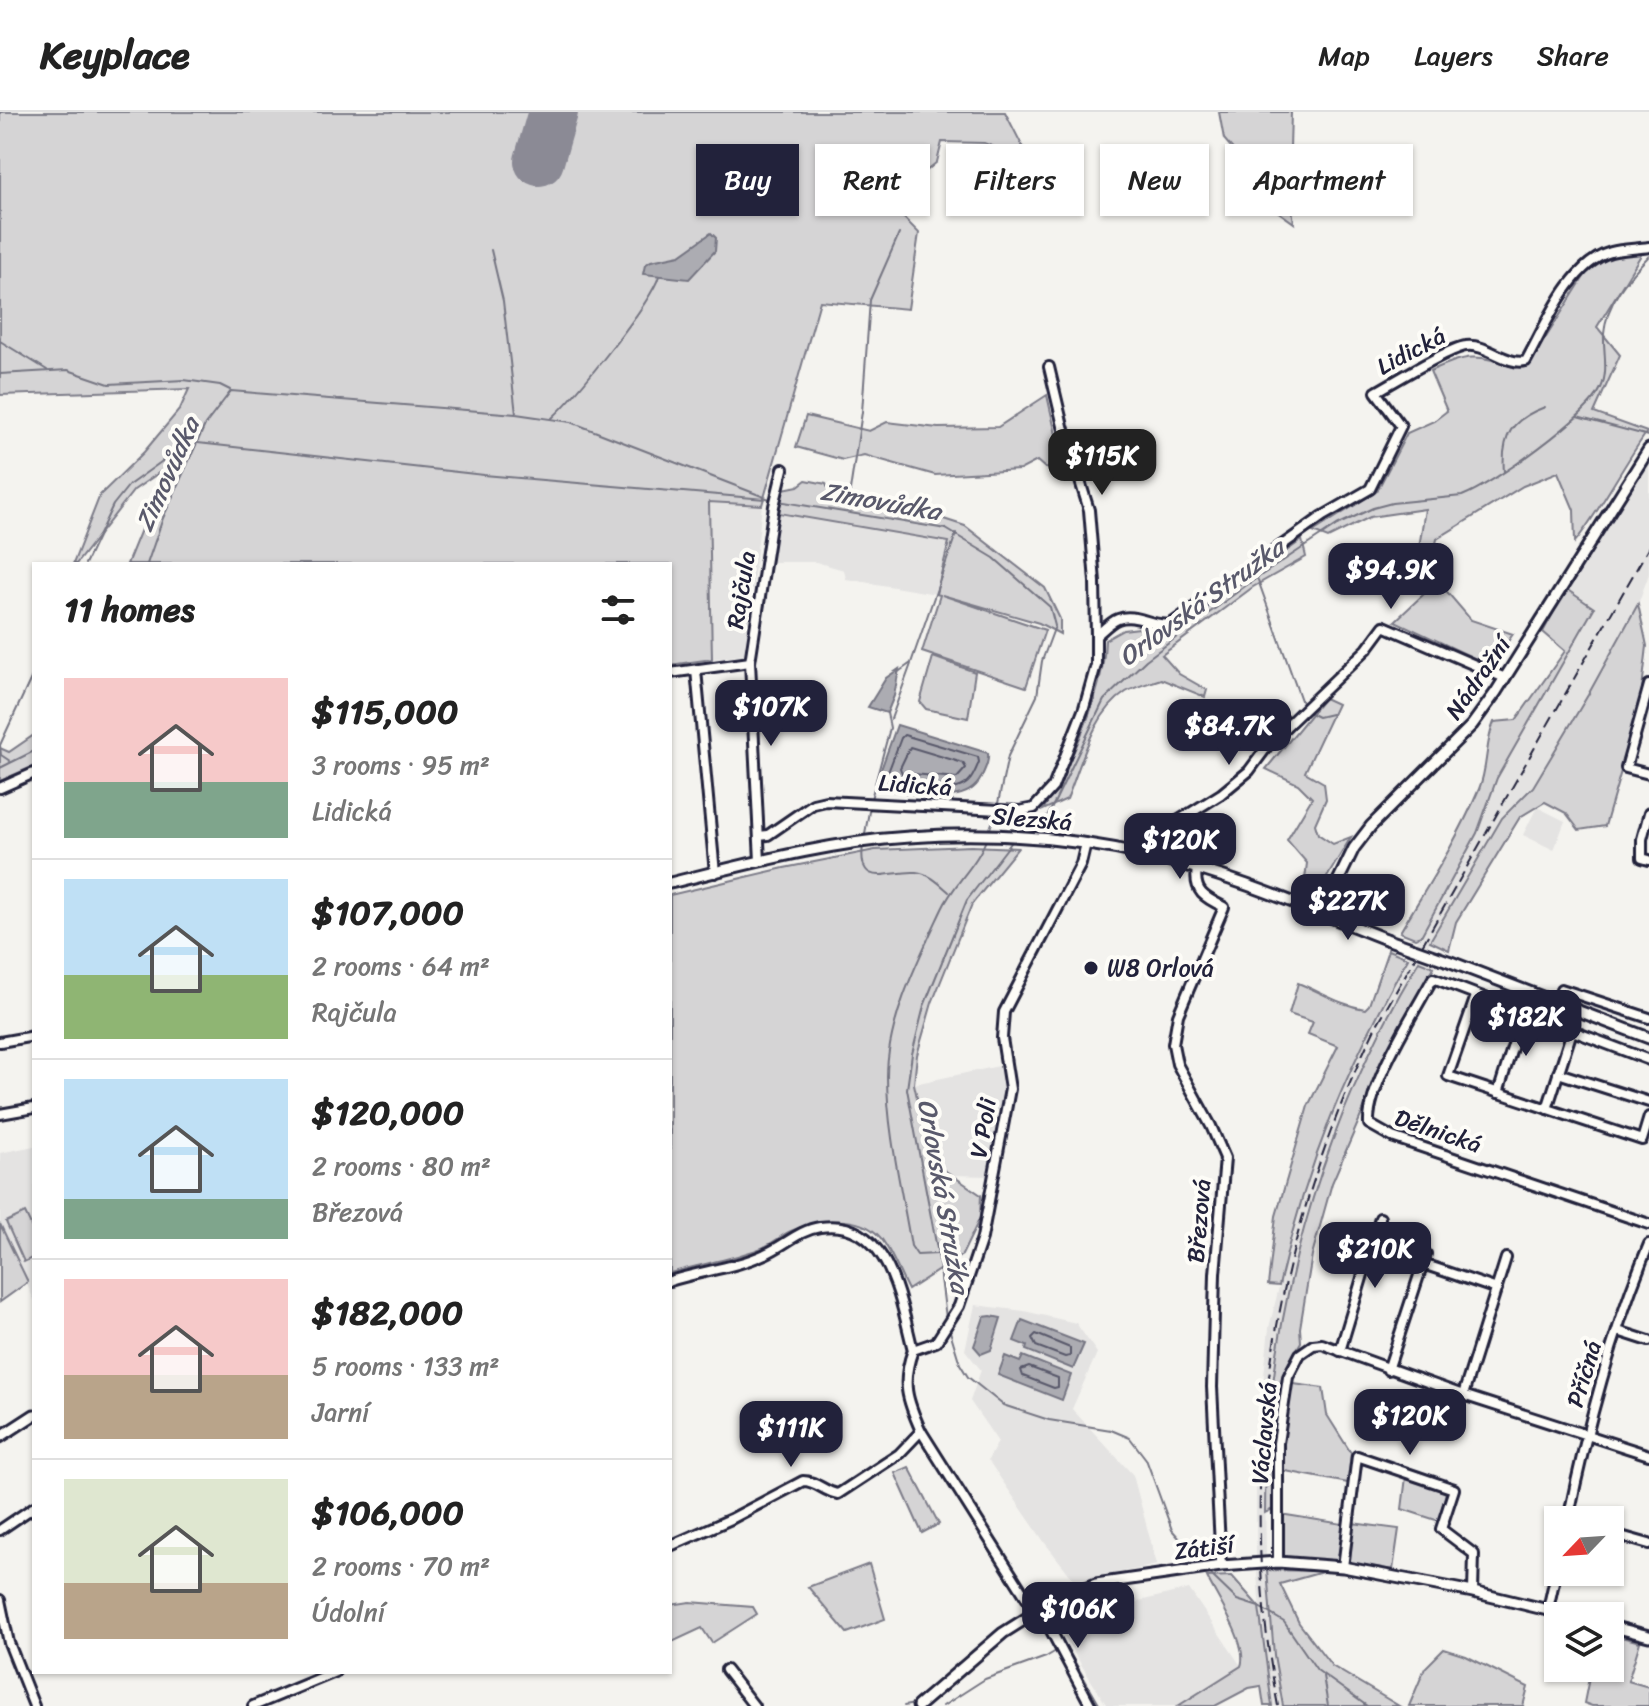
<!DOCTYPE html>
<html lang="en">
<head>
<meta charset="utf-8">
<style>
  :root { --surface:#fff; --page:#f6f6f6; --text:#222; --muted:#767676; --line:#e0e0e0; --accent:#22223b }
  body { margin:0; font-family:Sriracha,sans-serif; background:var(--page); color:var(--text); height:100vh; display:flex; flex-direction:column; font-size:30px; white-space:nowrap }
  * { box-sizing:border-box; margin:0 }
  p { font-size:26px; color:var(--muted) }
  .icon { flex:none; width:44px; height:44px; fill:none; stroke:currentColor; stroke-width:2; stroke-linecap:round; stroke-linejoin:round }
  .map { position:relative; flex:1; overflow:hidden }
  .details { position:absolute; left:32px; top:450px; width:640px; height:1112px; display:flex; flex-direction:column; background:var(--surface); border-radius:0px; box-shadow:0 2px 6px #0004 }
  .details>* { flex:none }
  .banner { position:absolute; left:696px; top:32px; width:760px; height:72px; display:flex; gap:16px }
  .needle { width:52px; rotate:245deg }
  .fabs { position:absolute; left:1544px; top:1394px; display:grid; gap:16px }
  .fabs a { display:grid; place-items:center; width:80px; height:80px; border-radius:0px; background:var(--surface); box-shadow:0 2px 6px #0004; font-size:40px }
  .price { position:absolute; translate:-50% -68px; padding:0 18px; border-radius:16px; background:var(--accent); color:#fff; font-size:26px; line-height:52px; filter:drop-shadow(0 2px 4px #0008) }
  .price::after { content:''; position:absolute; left:50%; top:48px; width:24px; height:18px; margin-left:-12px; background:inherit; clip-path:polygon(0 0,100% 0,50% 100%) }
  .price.selected { background:#222; color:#fff }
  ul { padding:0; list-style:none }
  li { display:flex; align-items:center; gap:24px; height:200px; padding:0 32px }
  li+li { border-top:2px solid var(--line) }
  li span { display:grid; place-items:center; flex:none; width:224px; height:160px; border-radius:0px; color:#555 }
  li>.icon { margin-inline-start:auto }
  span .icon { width:96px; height:96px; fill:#fffc; stroke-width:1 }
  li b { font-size:34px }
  h2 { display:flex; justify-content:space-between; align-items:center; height:96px; padding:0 32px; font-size:34px }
  .tag { padding:0 28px; border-radius:0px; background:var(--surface); box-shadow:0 2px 6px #0004; font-size:28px; line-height:72px }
  .tag.selected { background:var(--accent); color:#fff }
  header { display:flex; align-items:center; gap:48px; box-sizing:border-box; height:112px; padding:0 40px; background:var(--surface); border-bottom:2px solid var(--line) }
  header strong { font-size:38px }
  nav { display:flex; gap:44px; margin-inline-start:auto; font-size:28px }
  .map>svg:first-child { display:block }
  .built { fill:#e4e3e2 }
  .green { fill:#d5d4d5; stroke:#7c7b88; stroke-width:2 }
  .water { fill:#acacb2; stroke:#757582; stroke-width:2 }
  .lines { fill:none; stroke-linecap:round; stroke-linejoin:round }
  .shore { stroke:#59596b; stroke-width:2 }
  .stream { stroke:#757582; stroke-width:2 }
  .runway { stroke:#8b8a95; stroke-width:50 }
  .minor-casing { stroke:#22223b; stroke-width:14 }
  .tertiary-casing { stroke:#22223b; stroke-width:15 }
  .minor { stroke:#fdfcf7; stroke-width:8 }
  .tertiary { stroke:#fdfcf7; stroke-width:9 }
  .rail { stroke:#22223b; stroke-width:2; stroke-dasharray:12 6; stroke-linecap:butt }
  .tertiary-bridge-casing { stroke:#22223b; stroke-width:15; stroke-linecap:butt }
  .tertiary-bridge { stroke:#fdfcf7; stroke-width:9 }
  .poi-dot { fill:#22223b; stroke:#fdfcf7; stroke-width:3 }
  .labels { text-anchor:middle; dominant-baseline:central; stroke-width:8; stroke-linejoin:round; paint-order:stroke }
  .street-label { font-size:24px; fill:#22223b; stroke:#fdfcf7 }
  .poi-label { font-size:24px; fill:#22223b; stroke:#fdfcf7; text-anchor:start }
  .water-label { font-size:26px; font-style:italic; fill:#59596b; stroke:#fdfcf7 }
</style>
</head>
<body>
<header>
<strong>Keyplace</strong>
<nav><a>Map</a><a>Layers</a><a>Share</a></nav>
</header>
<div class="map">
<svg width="1649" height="1594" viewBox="0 0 1649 1594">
  <rect width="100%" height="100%" fill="#f4f3ef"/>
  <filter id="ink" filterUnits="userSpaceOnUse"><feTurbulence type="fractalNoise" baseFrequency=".0125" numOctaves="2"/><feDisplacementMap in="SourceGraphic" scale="16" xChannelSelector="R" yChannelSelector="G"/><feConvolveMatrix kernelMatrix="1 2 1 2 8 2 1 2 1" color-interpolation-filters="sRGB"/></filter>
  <g filter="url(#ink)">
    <g class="built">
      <polygon points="1649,345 1649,462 1638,492 1588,583 1533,675 1502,706 1378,921 1353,974 1330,1032 1306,1104 1297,1140 1273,1262 1269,1302 1265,1374 1266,1447 1274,1543 1283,1594 1272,1594 1264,1544 1256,1451 1256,1339 1269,1216 1297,1101 1320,1029 1344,970 1369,916 1477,721 1497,666 1593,495 1566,477"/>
      <polygon points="709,389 762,393 745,543 712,547"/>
      <polygon points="779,401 949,430 936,482 846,467 844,458 816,450 771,450"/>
      <polygon points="1537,695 1565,709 1554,738 1523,723"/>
      <polygon points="999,954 1004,978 989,1064 951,1063 931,1049 914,972"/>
      <polygon points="34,1034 34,1188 0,1112 0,1041"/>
      <polygon points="975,1193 1024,1199 1076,1211 1097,1241 1072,1297 1133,1363 1157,1453 1095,1466 1078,1473 1045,1431 988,1348 998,1330 970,1289 981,1258 965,1238"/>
      <polygon points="1189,1477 1241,1554 1178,1594 1107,1594 1061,1520 1066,1507"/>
    </g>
    <g class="green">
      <polygon points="0,0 1005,0 1030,49 984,31 942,30 937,50 899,82 898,100 919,121 908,197 820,189 762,393 709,390 712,547 670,553 670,452 127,452 166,356 134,378 76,452 73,452 100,383 144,340 180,297 189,277 0,283"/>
      <polygon points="1219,0 1291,0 1289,74 1294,111 1269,93 1248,55 1224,27"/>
      <path d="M1644 138 1597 215 1620 243 1594 301 1647 320C1621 356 1602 396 1575 430L1574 398 1558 360 1523 374 1437 427 1430 460 1471 508 1513 522 1491 554 1395 509 1426 480 1416 455 1425 397 1370 405 1328 426 1313 420 1377 379 1407 321 1434 309 1447 299 1430 259C1468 242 1476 241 1516 256L1533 246 1587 160 1609 146Z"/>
      <polygon points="1047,283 1064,358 1045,356 1037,349 1020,358 935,363 864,343 843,348 796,335 806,304 869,319 887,310 938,316 998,315"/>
      <polygon points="806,368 826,372 831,382 910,396 965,414 1045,476 1060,507 1060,522 1039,511 942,483 1045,518 1026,575 922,540 940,483 936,482 949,430 779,401 783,377 798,374"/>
      <path d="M1302 428 1306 445 1253 475 1162 543 1179 562 1207 578 1205 585 1161 567C1150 571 1136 574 1126 580 1092 602 1082 651 1067 687L1043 698C1071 650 1104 584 1105 528L1123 518 1139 516 1158 520 1191 507Z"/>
      <path d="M1566 477 1594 496 1497 666 1477 721 1421 824 1415 826 1400 820C1428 773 1458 727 1479 677 1488 656 1485 631 1494 610L1516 608 1565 539 1543 520Z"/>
      <polygon points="1638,492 1647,534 1640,594 1605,714 1579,718 1566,701 1545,690 1520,705 1456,810 1449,838 1430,829 1502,706 1533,675 1588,583"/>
      <polygon points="933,545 975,560 968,606 926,597 920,590"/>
      <polygon points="1324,586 1337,592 1305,660 1324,671 1326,687 1315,712 1318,722 1333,732 1351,725 1317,782 1303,783 1307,751 1287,728 1312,686 1298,672 1266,657"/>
      <polygon points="34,623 34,654 0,669 0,636 9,640"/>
      <path d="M971 734 1018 736 972 792 932 891 917 943 914 972 931 1049 981 1083 980 1106 962 1143 908 1178C900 1163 890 1135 879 1124 858 1101 816 1108 791 1119 780 1124 771 1133 759 1137 730 1148 700 1152 670 1161V783L784 756 875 738Z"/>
      <path d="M1388 838 1408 846C1347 955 1306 1052 1279 1174L1268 1173 1276 1104 1308 994 1338 934 1308 922 1313 910 1289 902 1298 871C1321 880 1340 893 1365 897L1369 893Z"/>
      <path d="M1419 849 1434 855 1388 941 1332 1071 1312 1143 1300 1216 1301 1230 1284 1259 1275 1328V1396L1265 1401C1265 1206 1319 1016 1419 849Z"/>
      <polygon points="25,1101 34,1120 34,1145 24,1150 6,1110"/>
      <polygon points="0,1112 28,1170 0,1190"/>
      <polygon points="1286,1271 1323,1276 1327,1303 1351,1341 1348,1371 1280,1358"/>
      <polygon points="909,1355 939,1412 922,1421 895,1361"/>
      <polygon points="1406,1365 1446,1380 1439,1409 1402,1397"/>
      <polygon points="1280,1402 1343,1412 1338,1449 1283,1446"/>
      <polygon points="1352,1411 1399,1417 1393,1458 1350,1451"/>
      <polygon points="869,1452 885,1507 847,1521 808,1475"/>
      <polygon points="1267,1458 1326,1459 1280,1472 1299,1511 1332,1554 1399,1594 1283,1594 1274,1543"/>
      <path d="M1232 1464 1259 1495 1272 1594H1264L1261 1574 1249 1576 1215 1594H1178L1241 1554C1249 1533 1217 1486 1207 1465Z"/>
      <polygon points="690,1490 753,1495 757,1502 712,1531 702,1516 670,1531 670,1493"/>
      <polygon points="1610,1522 1640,1530 1628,1569 1649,1575 1649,1594 1592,1594 1584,1591 1591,1556 1610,1556"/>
      <polygon points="1444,1537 1466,1544 1528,1575 1523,1594 1409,1594 1425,1556"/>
    </g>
    <g class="water">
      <polygon points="711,121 716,126 715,139 689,167 643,162 645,153 651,149 680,143"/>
      <polygon points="899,557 894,584 887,601 868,595 886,566"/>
      <path d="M897 613 988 641C989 650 985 657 981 666 966 696 919 681 891 679L883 676 879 663Z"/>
      <polygon points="991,1204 1001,1206 991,1238 981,1242 974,1234 984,1205"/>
      <polygon points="1022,1208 1084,1232 1073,1257 1026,1238 1027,1234 1014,1229"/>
      <polygon points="1005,1244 1020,1250 1023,1244 1071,1263 1062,1288 998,1263"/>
    </g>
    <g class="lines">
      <g class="shore">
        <path d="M904 623 978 645 979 650C974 662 971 672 957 676L889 670 887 663 901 626Z"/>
        <polygon points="910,635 963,651 966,656 957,666 902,661 900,656"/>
        <polygon points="1036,1222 1070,1236 1070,1244 1065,1245 1036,1234 1032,1226"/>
        <polygon points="1029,1255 1058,1266 1058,1275 1054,1276 1023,1264 1021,1258"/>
      </g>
      <g class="stream">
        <polyline points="491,138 503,189 516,302"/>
        <polyline points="0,229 47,258"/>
        <polyline points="0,262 68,258 109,272 184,268 220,273 230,278"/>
        <polyline points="1577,305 1649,324"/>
        <path d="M552 306C575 285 651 191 659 164"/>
        <polyline points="198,331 484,363 765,387"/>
        <path d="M1504 360C1501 323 1512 307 1545 295"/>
        <polyline points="778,389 946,417 994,446 1050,495 1055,514 1042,549 1037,584 1008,644 997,696"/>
        <polyline points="847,398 862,300 870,188 899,122"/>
        <polyline points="85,452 113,393 129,373 200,322"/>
        <polyline points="147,452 163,406 205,313 231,279 516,302 571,310 772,388"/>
        <polyline points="1258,468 1303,594"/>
        <polyline points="897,561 911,551 956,422"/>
        <polyline points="1306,599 1318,605 1331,602"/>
        <polyline points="891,607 911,552"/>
        <polyline points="0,633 34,560"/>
        <polyline points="0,633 1,643 10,649"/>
        <polyline points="0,656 34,639"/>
        <polyline points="871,687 890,616 887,601"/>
        <polyline points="989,719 995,703"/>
        <path d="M1029 721 1043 714 1104 588 1146 548 1248 472 1337 413 1373 396 1392 391 1462 384C1492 373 1589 304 1601 276 1609 259 1603 239 1604 222 1606 191 1628 165 1649 144"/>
        <polyline points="864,727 870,694"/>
        <path d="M863 733C857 779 890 758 916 760 929 761 940 772 949 780"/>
        <path d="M937 1142 917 1143 911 1134C902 1079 887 1020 887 964 887 909 919 846 942 797 954 771 978 752 987 725"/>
        <polyline points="946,1206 938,1142 907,977 912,942 924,894 967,788 1011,731 1016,728"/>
        <polyline points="949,1216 960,1252 968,1265 1003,1293 1049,1308 1111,1318 1130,1326 1146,1347 1172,1418 1203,1453"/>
        <polyline points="1209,1461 1237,1488 1259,1495 1284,1510 1317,1558 1367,1594"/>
        <polyline points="1051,1506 1065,1533"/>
        <polyline points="1062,1535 1065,1533 1100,1594"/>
        <polyline points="1323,1564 1328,1594"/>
        <polyline points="904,1594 914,1592"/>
        <polyline points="943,1594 985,1567 1046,1545 1056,1539"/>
      </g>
      <polyline class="runway" points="539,49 553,0"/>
      <defs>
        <g id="minor">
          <polyline points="1049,255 1063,314 1089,398 1095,470 1096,524"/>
          <polyline points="696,558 715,761"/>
          <polyline points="670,561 750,550"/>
          <polyline points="1649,573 1626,656 1649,662"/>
          <polyline points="0,676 34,661"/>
          <polyline points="1649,701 1642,727 1642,746 1649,748"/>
          <polyline points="1160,720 1221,682 1249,659 1272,628 1367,537 1384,514 1505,566"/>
          <path d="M759 724 768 723 813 692 826 689 1019 699 1034 696 1053 675 1084 596 1096 553V524C1102 519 1110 510 1118 507 1136 500 1153 516 1171 512L1323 404 1370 377 1401 314 1376 280C1394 270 1449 236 1466 234 1486 231 1507 254 1526 249 1545 215 1570 151 1611 140 1623 137 1637 137 1649 135"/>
          <polyline points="760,749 750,550 774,394 783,357"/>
          <path d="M1197 757C1193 780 1205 786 1224 795L1178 903 1173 932 1177 952 1211 1014 1225 1046 1215 1162 1212 1275 1221 1454"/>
          <polyline points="1561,877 1649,906"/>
          <polyline points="1476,884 1448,964 1642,1028 1649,1005"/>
          <polyline points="0,930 34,924"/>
          <path d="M1649 948 1433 866C1414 901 1367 974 1369 1012L1392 1025 1649 1112"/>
          <polyline points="1558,961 1649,990"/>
          <polyline points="1498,981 1523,901"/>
          <polyline points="1547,997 1572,919"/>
          <polyline points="0,1002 34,996"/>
          <polyline points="1423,1152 1497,1177"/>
          <path d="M670 1169C701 1159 735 1156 765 1142 784 1134 799 1118 820 1115 889 1105 900 1188 913 1238"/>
          <polyline points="1618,1219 1649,1229"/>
          <polyline points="1340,1239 1380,1106"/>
          <polyline points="1388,1258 1426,1142"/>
          <polyline points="1463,1283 1506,1146"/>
          <path d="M1568 1408C1587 1314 1612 1220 1649 1132"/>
          <polyline points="0,1418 34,1395"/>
          <polyline points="1610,1421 1649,1432"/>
          <path d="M670 1434 731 1407 803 1369C817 1369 824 1380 838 1382L899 1342 921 1319"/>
          <polyline points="1278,1450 1278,1331 1288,1265 1300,1242 1313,1233 1322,1232 1463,1283 1649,1343"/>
          <polyline points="1343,1455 1357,1344 1454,1377 1441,1417 1474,1442 1473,1480"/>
          <polyline points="0,1488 9,1531 34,1594"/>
          <polyline points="1548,1497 1558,1452"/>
          <polyline points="1040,1498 1091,1594"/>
          <path d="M1036 1501 921 1319C907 1288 901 1271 913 1238L936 1230 959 1194 982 1126 1010 977 1002 926 1004 900 1081 752 1086 731"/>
          <polyline points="726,1558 754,1594"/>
          <polyline points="253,1594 335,1560"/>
        </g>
        <g id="tertiary">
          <path d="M670 771C748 752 828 730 909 725 990 719 1071 725 1151 744 1232 763 1309 797 1386 827"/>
          <polyline points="1322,802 1354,736 1371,714 1472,613 1496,580 1649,337"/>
          <polyline points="1451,850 1649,926"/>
          <polyline points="0,1325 34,1303"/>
          <polyline points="1610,1514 1649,1524"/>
          <polyline points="918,1594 1003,1521 1054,1489 1096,1472 1221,1454 1278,1450 1343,1455 1473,1480 1573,1504"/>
        </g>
      </defs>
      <use href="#minor" class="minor-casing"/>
      <use href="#tertiary" class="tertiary-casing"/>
      <use href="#minor" class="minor"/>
      <use href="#tertiary" class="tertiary"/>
      <path class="rail" d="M1278 1594C1233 1364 1273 1128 1374 918L1649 435"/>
      <defs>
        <polyline id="tertiary-bridge" points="1386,827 1451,850"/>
      </defs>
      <use href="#tertiary-bridge" class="tertiary-bridge-casing"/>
      <use href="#tertiary-bridge" class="tertiary-bridge"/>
    </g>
  </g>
  <circle class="poi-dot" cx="1091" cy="856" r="8"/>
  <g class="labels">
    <g class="street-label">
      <text transform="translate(1411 239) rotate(-28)">Lidická</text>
      <text transform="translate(741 478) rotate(-81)">Rajčula</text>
      <text transform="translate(1478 566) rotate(-55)">Nádražní</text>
      <text transform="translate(915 673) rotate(4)">Lidická</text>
      <text transform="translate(1032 707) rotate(5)">Slezská</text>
      <text transform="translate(983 1016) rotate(-80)">V Poli</text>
      <text transform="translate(1438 1019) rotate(19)">Dělnická</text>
      <text transform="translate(1199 1109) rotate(-85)">Březová</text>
      <text transform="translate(1584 1262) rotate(-73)">Příčná</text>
      <text transform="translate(1264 1321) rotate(-85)">Václavská</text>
      <text transform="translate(1204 1436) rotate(-7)">Zátiší</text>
    </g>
    <g class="poi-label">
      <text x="1107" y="856">W8 Orlová</text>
    </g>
    <g class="water-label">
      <text transform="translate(167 362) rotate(-66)">Zimovůdka</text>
      <text transform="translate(881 389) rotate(10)">Zimovůdka</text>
      <text transform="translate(1201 490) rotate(-36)">Orlovská Stružka</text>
      <text transform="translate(944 1084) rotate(80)">Orlovská Stružka</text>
    </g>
  </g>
</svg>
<div class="fabs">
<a><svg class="needle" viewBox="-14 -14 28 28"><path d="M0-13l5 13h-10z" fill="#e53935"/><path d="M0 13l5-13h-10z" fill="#767676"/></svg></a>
<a><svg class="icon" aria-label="layers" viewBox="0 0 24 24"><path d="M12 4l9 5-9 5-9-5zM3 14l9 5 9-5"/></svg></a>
</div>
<b class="price selected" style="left:1102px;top:385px">$115K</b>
<b class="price" style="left:1391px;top:499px">$94.9K</b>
<b class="price" style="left:771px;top:636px">$107K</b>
<b class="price" style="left:1229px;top:655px">$84.7K</b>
<b class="price" style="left:1180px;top:769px">$120K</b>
<b class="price" style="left:1348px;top:830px">$227K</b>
<b class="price" style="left:1526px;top:946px">$182K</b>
<b class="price" style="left:1375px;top:1178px">$210K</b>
<b class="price" style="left:1410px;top:1345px">$120K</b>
<b class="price" style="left:791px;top:1357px">$111K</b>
<b class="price" style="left:1078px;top:1538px">$106K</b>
<div class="banner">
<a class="tag selected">Buy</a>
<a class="tag">Rent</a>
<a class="tag">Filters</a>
<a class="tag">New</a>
<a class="tag">Apartment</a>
</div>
<section class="details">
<h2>11 homes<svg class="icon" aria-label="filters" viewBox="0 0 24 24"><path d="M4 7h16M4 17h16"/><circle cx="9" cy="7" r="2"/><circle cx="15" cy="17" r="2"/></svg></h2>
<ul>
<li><span style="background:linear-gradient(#f6c9c9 65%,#7fa58c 0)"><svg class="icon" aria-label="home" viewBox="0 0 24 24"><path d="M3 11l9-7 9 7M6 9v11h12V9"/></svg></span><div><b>$115,000</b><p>3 rooms · 95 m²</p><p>Lidická</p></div></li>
<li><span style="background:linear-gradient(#bfe0f5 60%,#8fb573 0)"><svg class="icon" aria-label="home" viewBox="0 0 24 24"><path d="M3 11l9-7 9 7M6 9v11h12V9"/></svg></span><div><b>$107,000</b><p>2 rooms · 64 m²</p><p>Rajčula</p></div></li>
<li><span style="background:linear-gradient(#bfe0f5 75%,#7fa58c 0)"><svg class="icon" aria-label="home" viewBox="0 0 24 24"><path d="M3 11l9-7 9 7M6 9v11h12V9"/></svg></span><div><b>$120,000</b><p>2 rooms · 80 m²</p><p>Březová</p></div></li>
<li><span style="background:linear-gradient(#f6c9c9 60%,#b9a48a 0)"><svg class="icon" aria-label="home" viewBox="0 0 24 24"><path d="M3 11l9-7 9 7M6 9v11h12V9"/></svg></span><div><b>$182,000</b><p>5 rooms · 133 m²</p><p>Jarní</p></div></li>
<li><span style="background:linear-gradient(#dfe7d0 65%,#b9a48a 0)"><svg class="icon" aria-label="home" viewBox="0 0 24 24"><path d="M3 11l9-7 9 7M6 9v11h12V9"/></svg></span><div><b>$106,000</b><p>2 rooms · 70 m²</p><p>Údolní</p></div></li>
</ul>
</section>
</div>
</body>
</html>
